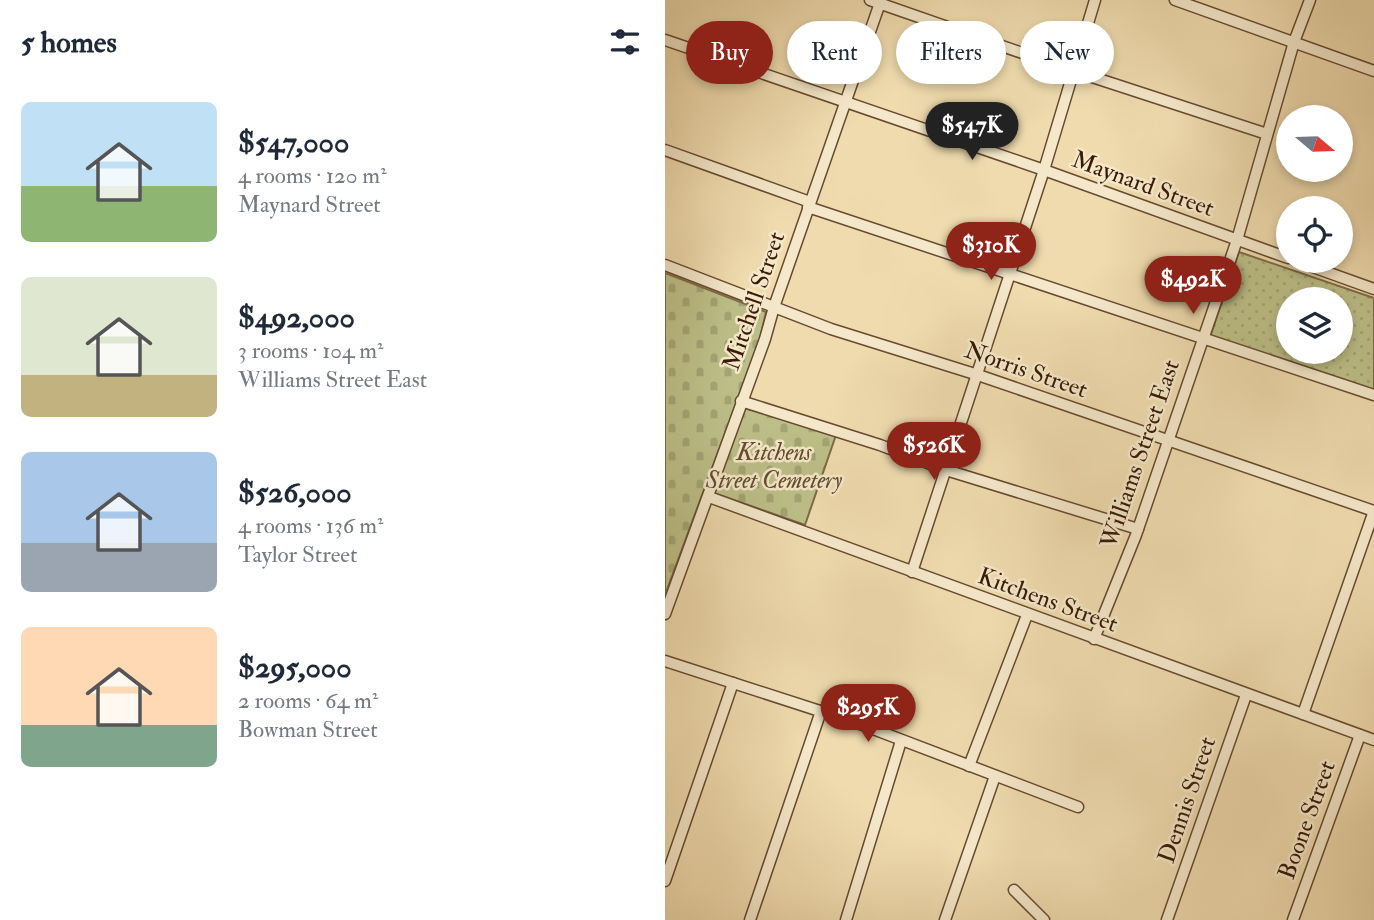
<!DOCTYPE html>
<html lang="en">
<head>
<meta charset="utf-8">
<style>
  :root { --surface:#fff; --page:#f2f2f3; --text:#1f2937; --muted:#747a83; --accent:#8f2418 }
  body { margin:0; font-family:"IM FELL Double Pica",serif; background:var(--page); color:var(--text); height:100vh; display:flex; flex-direction:column; font-size:26px; white-space:nowrap }
  * { box-sizing:border-box; margin:0 }
  p { font-size:23px; color:var(--muted) }
  .icon { flex:none; width:38px; height:38px; fill:none; stroke:currentColor; stroke-width:2; stroke-linecap:round; stroke-linejoin:round }
  .map { position:relative; flex:1; overflow:hidden }
  .details { display:flex; flex-direction:column; background:var(--surface); width:665px }
  .details>* { flex:none }
  .hud { position:absolute; left:21px; top:21px; width:583px; height:63px; display:flex; gap:14px }
  .needle { width:46px; rotate:109deg }
  .fabs { position:absolute; left:611px; top:105px; display:grid; gap:14px }
  .fabs a { display:grid; place-items:center; width:77px; height:77px; border-radius:50%; background:var(--surface); box-shadow:0 4px 10px #0003; font-size:35px }
  .price { position:absolute; translate:-50% -60px; padding:0 16px; border-radius:24px; background:var(--accent); color:#fff; font-size:23px; line-height:46px; filter:drop-shadow(0 2px 4px #0008) }
  .price::after { content:''; position:absolute; left:50%; top:42px; width:21px; height:16px; margin-left:-10px; background:inherit; clip-path:polygon(0 0,100% 0,50% 100%) }
  .price.active { background:#222; color:#fff }
  ul { padding:0; list-style:none }
  li { display:flex; align-items:center; gap:21px; height:175px; padding:0 21px }
  li span { display:grid; place-items:center; flex:none; width:196px; height:140px; border-radius:10px; color:#555 }
  li>.icon { margin-inline-start:auto }
  span .icon { width:84px; height:84px; fill:#fffc; stroke-width:1 }
  li b { font-size:30px }
  h2 { display:flex; justify-content:space-between; align-items:center; height:84px; padding:0 21px; font-size:30px }
  .pill { padding:0 24px; border-radius:32px; background:var(--surface); box-shadow:0 4px 10px #0003; font-size:24px; line-height:63px }
  .pill.active { background:var(--accent); color:#fff }
  main { display:flex; flex:1; min-height:0 }
  .map>svg:first-child { display:block }
  .grass { fill:url(#grass-dots); stroke:#7a6c46; stroke-width:2; fill-rule:evenodd }
  .cemetery { fill:url(#cemetery-stones); stroke:#7a6c46; stroke-width:2 }
  .lines { fill:none; stroke-linecap:round; stroke-linejoin:round }
  .minor-casing { stroke:#664a2f; stroke-width:13 }
  .minor { stroke:#f5e8ca; stroke-width:10 }
  .labels { text-anchor:middle; dominant-baseline:central; stroke-width:5; stroke-linejoin:round; paint-order:stroke }
  .street-label { font-size:24px; fill:#381a05; stroke:#f5e8ca }
  .park-label { font-size:24px; font-style:italic; fill:#604c2c; stroke:#f5e8ca }
</style>
</head>
<body>
<main>
<section class="details">
<h2>5 homes<svg class="icon" aria-label="filters" viewBox="0 0 24 24"><path d="M4 7h16M4 17h16"/><circle cx="9" cy="7" r="2"/><circle cx="15" cy="17" r="2"/></svg></h2>
<ul>
<li><span style="background:linear-gradient(#bfe0f5 60%,#8fb573 0)"><svg class="icon" aria-label="home" viewBox="0 0 24 24"><path d="M3 11l9-7 9 7M6 9v11h12V9"/></svg></span><div><b>$547,000</b><p>4 rooms · 120 m²</p><p>Maynard Street</p></div></li>
<li><span style="background:linear-gradient(#dfe7d0 70%,#c2b280 0)"><svg class="icon" aria-label="home" viewBox="0 0 24 24"><path d="M3 11l9-7 9 7M6 9v11h12V9"/></svg></span><div><b>$492,000</b><p>3 rooms · 104 m²</p><p>Williams Street East</p></div></li>
<li><span style="background:linear-gradient(#a9c7e8 65%,#9aa5b1 0)"><svg class="icon" aria-label="home" viewBox="0 0 24 24"><path d="M3 11l9-7 9 7M6 9v11h12V9"/></svg></span><div><b>$526,000</b><p>4 rooms · 136 m²</p><p>Taylor Street</p></div></li>
<li><span style="background:linear-gradient(#ffd9b3 70%,#7fa58c 0)"><svg class="icon" aria-label="home" viewBox="0 0 24 24"><path d="M3 11l9-7 9 7M6 9v11h12V9"/></svg></span><div><b>$295,000</b><p>2 rooms · 64 m²</p><p>Bowman Street</p></div></li>
</ul>
</section>
<div class="map">
<svg width="709" height="920" viewBox="0 0 709 920">
  <defs>
    <pattern id="grass-dots" width="8" height="8" patternUnits="userSpaceOnUse" patternTransform="scale(1.75)"><rect width="8" height="8" fill="#bdbf88"/><path d="M2 2h.1M6 6h.1" fill="none" stroke="#a3a474" stroke-width="1.8" stroke-linecap="round"/></pattern>
    <pattern id="cemetery-stones" width="16" height="16" patternUnits="userSpaceOnUse" patternTransform="scale(1.75)"><rect width="16" height="16" fill="#bdbf88"/><path d="M2 7V4a2 2 0 0 1 4 0v3zM10 15v-3a2 2 0 0 1 4 0v3z" fill="#a3a474"/></pattern>
  </defs>
  <rect width="100%" height="100%" fill="#efdbae"/>
  <filter id="stains"><feTurbulence type="fractalNoise" baseFrequency=".00286" numOctaves="4"/><feColorMatrix values="0 0 0 0 .2 0 0 0 0 .09 0 0 0 0 .02 0 0 0 .5 -.17"/></filter>
  <radialGradient id="worn" r=".72"><stop offset=".6" stop-color="#630" stop-opacity="0"/><stop offset="1" stop-color="#630" stop-opacity=".3"/></radialGradient>
  <path class="grass" d="M574 252 709 298V391L545 337ZM623 299H676V352H623Z"/>
  <g class="cemetery">
    <polygon points="0,273 101,312 95,339 0,595"/>
    <polygon points="79,408 171,435 140,525 49,493"/>
  </g>
  <g class="lines">
    <defs>
      <g id="minor">
        <polyline points="205,0 409,71 602,134"/>
        <polyline points="510,0 709,71"/>
        <polyline points="0,40 379,170 623,258"/>
        <polyline points="0,150 145,202"/>
        <polyline points="143,207 709,395"/>
        <polyline points="631,261 709,289"/>
        <polyline points="0,265 166,329 313,375 709,511"/>
        <polyline points="76,401 215,445 281,470 473,529"/>
        <polyline points="44,497 709,740"/>
        <polyline points="247,572 379,170 430,0"/>
        <polyline points="0,614 100,339 109,307 216,0"/>
        <polyline points="429,639 471,535 572,240 629,42 645,0"/>
        <polyline points="0,661 195,724 413,807"/>
        <polyline points="638,714 709,511"/>
        <polyline points="304,766 362,615"/>
        <polyline points="0,881 68,683"/>
        <polyline points="349,890 379,920"/>
        <polyline points="85,920 156,711"/>
        <polyline points="181,920 236,741"/>
        <polyline points="280,920 330,776"/>
        <polyline points="502,920 581,695"/>
        <polyline points="628,920 695,735"/>
      </g>
    </defs>
    <use href="#minor" class="minor-casing"/>
    <use href="#minor" class="minor"/>
  </g>
  <g class="labels">
    <g class="street-label">
      <text transform="translate(478 184) rotate(20)">Maynard Street</text>
      <text transform="translate(89 301) rotate(-71)">Mitchell Street</text>
      <text transform="translate(361 370) rotate(19)">Norris Street</text>
      <text transform="translate(475 454) rotate(-71)">Williams Street East</text>
      <text transform="translate(383 600) rotate(20)">Kitchens Street</text>
      <text transform="translate(522 800) rotate(-71)">Dennis Street</text>
      <text transform="translate(642 820) rotate(-70)">Boone Street</text>
    </g>
    <g class="park-label">
      <text x="109" y="452">Kitchens<tspan x="109" dy="28">Street Cemetery</tspan></text>
    </g>
  </g>
  <rect width="100%" height="100%" filter="url(#stains)"/>
  <rect width="100%" height="100%" fill="url(#worn)"/>
</svg>
<div class="fabs">
<a><svg class="needle" viewBox="-14 -14 28 28"><path d="M0-13l5 13h-10z" fill="#e53935"/><path d="M0 13l5-13h-10z" fill="#747a83"/></svg></a>
<a><svg class="icon" aria-label="locate" viewBox="0 0 24 24"><circle cx="12" cy="12" r="6"/><path d="M12 2v4M12 18v4M2 12h4M18 12h4"/></svg></a>
<a><svg class="icon" aria-label="layers" viewBox="0 0 24 24"><path d="M12 4l9 5-9 5-9-5zM3 14l9 5 9-5"/></svg></a>
</div>
<b class="price active" style="left:307px;top:162px">$547K</b>
<b class="price" style="left:326px;top:282px">$310K</b>
<b class="price" style="left:528px;top:316px">$492K</b>
<b class="price" style="left:269px;top:482px">$526K</b>
<b class="price" style="left:203px;top:744px">$295K</b>
<div class="hud">
<a class="pill active">Buy</a>
<a class="pill">Rent</a>
<a class="pill">Filters</a>
<a class="pill">New</a>
</div>
</div>
</main>
</body>
</html>
